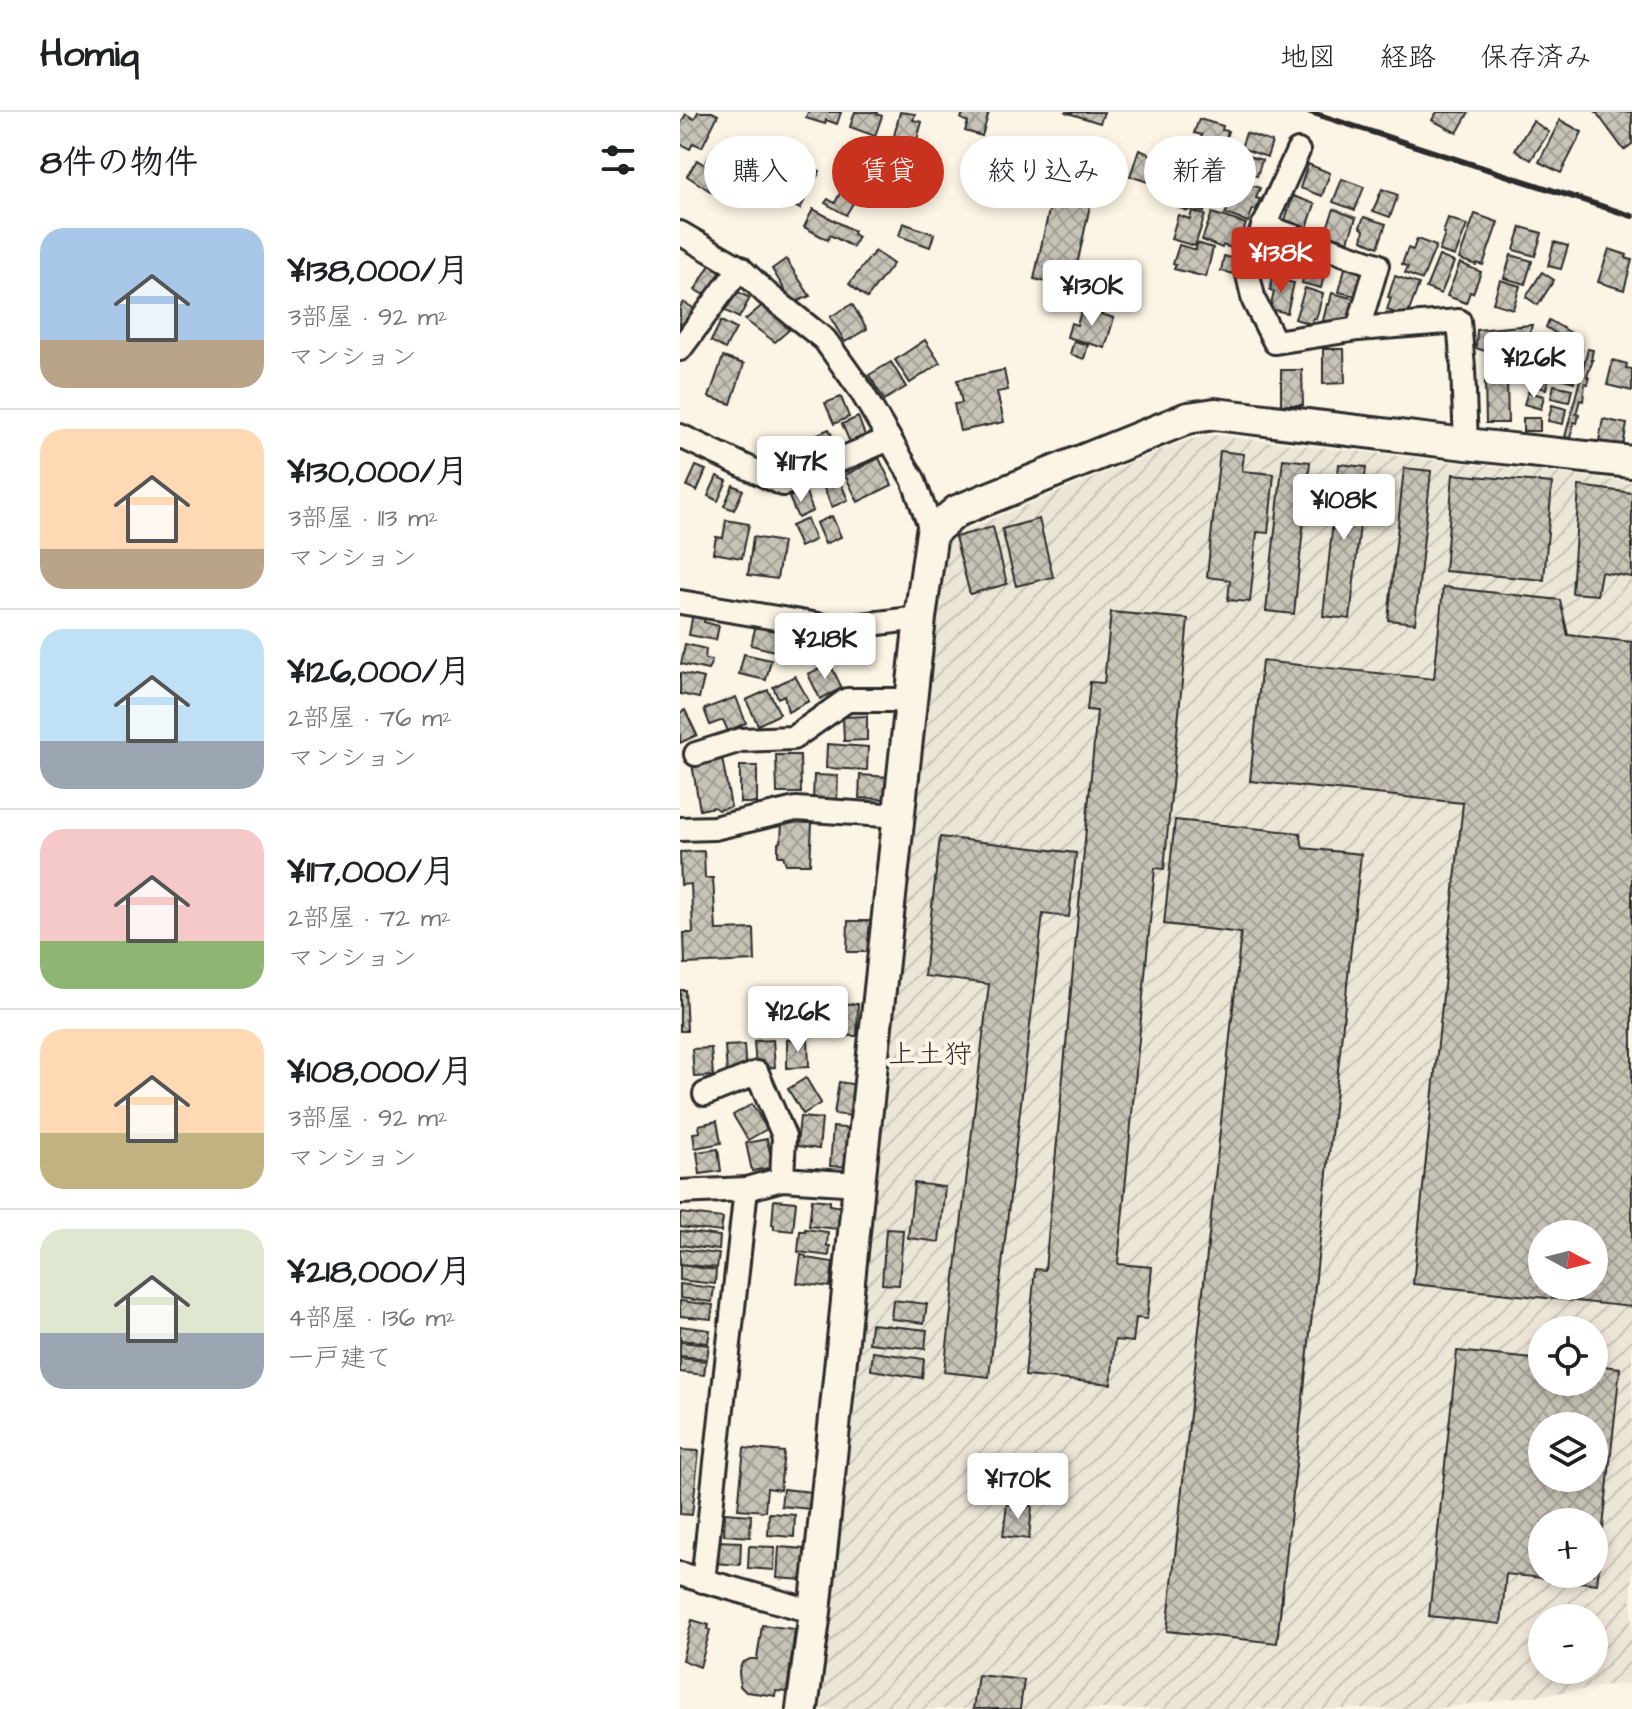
<!DOCTYPE html>
<html lang="ja">
<head>
<meta charset="utf-8">
<style>
  :root { --surface:#fff; --page:#f6f6f6; --text:#202124; --muted:#757577; --line:#e0e0e0; --accent:#c8321e }
  body { margin:0; font-family:"Architects Daughter","Klee One",sans-serif; background:var(--page); color:var(--text); height:100vh; display:flex; flex-direction:column; font-size:30px; white-space:nowrap }
  * { box-sizing:border-box; margin:0 }
  p { font-size:26px; color:var(--muted) }
  .icon { flex:none; width:44px; height:44px; fill:none; stroke:currentColor; stroke-width:2; stroke-linecap:round; stroke-linejoin:round }
  .map { position:relative; flex:1; overflow:hidden }
  .panel { display:flex; flex-direction:column; background:var(--surface); width:680px }
  .panel>* { flex:none }
  .guide { position:absolute; left:24px; top:24px; width:760px; height:72px; display:flex; gap:16px }
  .needle { width:52px; rotate:97deg }
  .tools { position:absolute; left:848px; top:1108px; display:grid; gap:16px }
  .tools a { display:grid; place-items:center; width:80px; height:80px; border-radius:50%; background:var(--surface); box-shadow:0 4px 12px #0003; font-size:40px }
  .price { position:absolute; translate:-50% -68px; padding:0 18px; border-radius:8px; background:#fff; color:#222; font-size:26px; line-height:52px; filter:drop-shadow(0 2px 4px #0008) }
  .price::after { content:''; position:absolute; left:50%; top:48px; width:24px; height:18px; margin-left:-12px; background:inherit; clip-path:polygon(0 0,100% 0,50% 100%) }
  .price.on { background:var(--accent); color:#fff }
  ul { padding:0; list-style:none }
  li { display:flex; align-items:center; gap:24px; height:200px; padding:0 40px }
  li+li { border-top:2px solid var(--line) }
  li span { display:grid; place-items:center; flex:none; width:224px; height:160px; border-radius:24px; color:#555 }
  li>.icon { margin-inline-start:auto }
  span .icon { width:96px; height:96px; fill:#fffc; stroke-width:1 }
  li b { font-size:34px }
  h2 { display:flex; justify-content:space-between; align-items:center; height:96px; padding:0 40px; font-size:34px }
  .chip { padding:0 28px; border-radius:36px; background:var(--surface); box-shadow:0 4px 12px #0003; font-size:28px; line-height:72px }
  .chip.on { background:var(--accent); color:#fff }
  header { display:flex; align-items:center; gap:48px; box-sizing:border-box; height:112px; padding:0 40px; background:var(--surface); border-bottom:2px solid var(--line) }
  header strong { font-size:38px }
  nav { display:flex; gap:44px; margin-inline-start:auto; font-size:28px }
  main { display:flex; flex:1; min-height:0 }
  .map>svg:first-child { display:block }
  .industrial { fill:url(#industrial-furrows); fill-rule:evenodd }
  .building { fill:url(#building-cross-hatch); stroke:#2b2b2b; stroke-width:2; fill-rule:evenodd }
  .lines { fill:none; stroke-linecap:round; stroke-linejoin:round }
  .street-casing { stroke:#2b2b2b; stroke-width:28 }
  .secondary-casing { stroke:#2b2b2b; stroke-width:36 }
  .street { stroke:#fcf5e5; stroke-width:22 }
  .secondary { stroke:#fcf5e5; stroke-width:30 }
  .rail { stroke:#2b2b2b; stroke-width:6 }
  .labels { text-anchor:middle; dominant-baseline:central; stroke-width:8; stroke-linejoin:round; paint-order:stroke }
  .quarter-label { font-size:28px; fill:#2b2b2b; stroke:#fcf5e5 }
</style>
</head>
<body>
<header>
<strong>Homiq</strong>
<nav><a>地図</a><a>経路</a><a>保存済み</a></nav>
</header>
<main>
<section class="panel">
<h2>8件の物件<svg class="icon" aria-label="filters" viewBox="0 0 24 24"><path d="M4 7h16M4 17h16"/><circle cx="9" cy="7" r="2"/><circle cx="15" cy="17" r="2"/></svg></h2>
<ul>
<li><span style="background:linear-gradient(#a9c7e8 70%,#b9a48a 0)"><svg class="icon" aria-label="home" viewBox="0 0 24 24"><path d="M3 11l9-7 9 7M6 9v11h12V9"/></svg></span><div><b>¥138,000/月</b><p>3部屋 · 92 m²</p><p>マンション</p></div></li>
<li><span style="background:linear-gradient(#ffd9b3 75%,#b9a48a 0)"><svg class="icon" aria-label="home" viewBox="0 0 24 24"><path d="M3 11l9-7 9 7M6 9v11h12V9"/></svg></span><div><b>¥130,000/月</b><p>3部屋 · 113 m²</p><p>マンション</p></div></li>
<li><span style="background:linear-gradient(#bfe0f5 70%,#9aa5b1 0)"><svg class="icon" aria-label="home" viewBox="0 0 24 24"><path d="M3 11l9-7 9 7M6 9v11h12V9"/></svg></span><div><b>¥126,000/月</b><p>2部屋 · 76 m²</p><p>マンション</p></div></li>
<li><span style="background:linear-gradient(#f6c9c9 70%,#8fb573 0)"><svg class="icon" aria-label="home" viewBox="0 0 24 24"><path d="M3 11l9-7 9 7M6 9v11h12V9"/></svg></span><div><b>¥117,000/月</b><p>2部屋 · 72 m²</p><p>マンション</p></div></li>
<li><span style="background:linear-gradient(#ffd9b3 65%,#c2b280 0)"><svg class="icon" aria-label="home" viewBox="0 0 24 24"><path d="M3 11l9-7 9 7M6 9v11h12V9"/></svg></span><div><b>¥108,000/月</b><p>3部屋 · 92 m²</p><p>マンション</p></div></li>
<li><span style="background:linear-gradient(#dfe7d0 65%,#9aa5b1 0)"><svg class="icon" aria-label="home" viewBox="0 0 24 24"><path d="M3 11l9-7 9 7M6 9v11h12V9"/></svg></span><div><b>¥218,000/月</b><p>4部屋 · 136 m²</p><p>一戸建て</p></div></li>
</ul>
</section>
<div class="map">
<svg width="952" height="1597" viewBox="0 0 952 1597">
  <defs>
    <pattern id="industrial-furrows" width="10" height="10" patternUnits="userSpaceOnUse" patternTransform="scale(2)"><rect width="10" height="10" fill="#ece6d7"/><path d="M-1 1l2-2M0 10L10 0M9 11l2-2" fill="none" stroke="#cbc5b9"/></pattern>
    <pattern id="building-cross-hatch" width="8" height="8" patternUnits="userSpaceOnUse" patternTransform="scale(2)"><rect width="8" height="8" fill="#c8c3b7"/><path d="M0 0l8 8M0 8l8-8" fill="none" stroke="#a39f95"/></pattern>
  </defs>
  <rect width="100%" height="100%" fill="#fcf5e5"/>
  <filter id="ink" filterUnits="userSpaceOnUse"><feTurbulence type="fractalNoise" baseFrequency=".0125" numOctaves="2"/><feDisplacementMap in="SourceGraphic" scale="16" xChannelSelector="R" yChannelSelector="G"/><feConvolveMatrix kernelMatrix="1 2 1 2 8 2 1 2 1" color-interpolation-filters="sRGB"/></filter>
  <g filter="url(#ink)">
    <path class="industrial" d="M532 323 952 370V1571L752 1597H137L255 520 267 433 285 418 504 329ZM862 1122H914V1174H862ZM862 1218H914V1270H862ZM862 1314H914V1366H862ZM862 1410H914V1462H862ZM862 1506H914V1558H862Z"/>
    <g class="building">
      <polygon points="18,0 32,0 38,3 22,35 13,31 10,37 0,32 0,13 6,2 14,7"/>
      <polygon points="128,0 161,0 157,12 146,8 145,12 126,6"/>
      <polygon points="175,0 197,0 196,2 202,4 195,24 170,15"/>
      <polygon points="220,0 235,2 233,8 242,10 234,38 212,32"/>
      <polygon points="283,0 309,0 302,24 285,19 288,10 281,7"/>
      <polygon points="385,0 424,0 420,11"/>
      <polygon points="757,0 789,0 777,21 752,8"/>
      <polygon points="916,0 952,0 952,32 944,38"/>
      <polygon points="519,7 543,14 542,18 548,19 540,46 517,39 522,23 514,21"/>
      <polygon points="880,8 902,20 881,61 859,50"/>
      <polygon points="853,9 869,20 851,48 835,38"/>
      <polygon points="566,21 592,30 587,45 561,36"/>
      <polygon points="36,33 53,43 43,60 26,50"/>
      <polygon points="117,35 131,42 126,53 140,59 120,97 98,85 116,51 111,46"/>
      <polygon points="459,38 480,46 471,71 450,64"/>
      <polygon points="557,41 582,48 577,64 553,57"/>
      <polygon points="64,43 80,52 64,81 48,72"/>
      <polygon points="519,44 540,51 531,76 504,67 506,59 513,61"/>
      <polygon points="17,48 44,65 33,81 7,64"/>
      <polygon points="392,50 412,54 410,65 407,64 405,75 382,71 385,57 390,58"/>
      <polygon points="628,52 650,61 642,84 620,76"/>
      <polygon points="662,67 684,75 675,98 653,90"/>
      <polygon points="557,68 580,76 576,86 580,87 576,99 573,97 568,110 545,102 547,98 543,96 548,80 552,82"/>
      <polygon points="498,71 511,75 512,72 531,79 524,100 510,96 508,99 499,96 500,94 492,91"/>
      <polygon points="164,73 179,81 166,103 145,91 148,87 155,91"/>
      <polygon points="702,77 718,83 710,105 693,99"/>
      <polygon points="373,80 411,89 392,176 354,167"/>
      <polygon points="613,84 635,92 627,116 605,108"/>
      <polygon points="133,97 174,119 173,122 178,125 173,135 150,123 148,128 124,115"/>
      <polygon points="654,97 676,106 668,129 645,121"/>
      <polygon points="512,99 525,103 515,134 491,127 498,103 510,107"/>
      <polygon points="532,101 566,112 557,138 543,133 542,136 522,128"/>
      <polygon points="795,102 818,110 803,153 797,151 796,153 779,147"/>
      <polygon points="684,105 706,112 698,135 682,128 684,118 680,115"/>
      <polygon points="768,106 787,113 775,144 759,139 765,122 763,121"/>
      <polygon points="223,111 254,122 250,135 219,124"/>
      <polygon points="841,115 862,121 855,144 834,138"/>
      <polygon points="737,127 756,134 742,168 725,161 728,155 722,152 728,136 733,138"/>
      <polygon points="874,130 888,134 881,157 868,154"/>
      <polygon points="517,131 533,136 526,165 494,157 496,153 493,152 499,133 516,138"/>
      <polygon points="590,132 609,137 606,149 608,151 604,167 586,161 588,155 584,154"/>
      <polygon points="929,137 947,143 946,146 952,148 944,178 918,170"/>
      <polygon points="195,139 213,152 187,186 169,172"/>
      <polygon points="629,143 644,146 643,150 647,151 641,176 622,171"/>
      <polygon points="831,143 852,149 845,172 824,166"/>
      <polygon points="544,144 559,148 555,162 541,159"/>
      <polygon points="759,144 774,150 761,182 746,176"/>
      <polygon points="106,147 130,184 113,191 92,157"/>
      <polygon points="31,151 47,160 31,187 15,178"/>
      <polygon points="780,151 801,160 793,181 790,180 786,191 767,184"/>
      <polygon points="665,156 682,160 676,184 659,180"/>
      <polygon points="862,160 874,168 858,193 846,185"/>
      <polygon points="715,164 739,172 728,202 725,201 724,204 707,198 711,186 708,185"/>
      <polygon points="592,166 614,171 607,201 590,197 594,180 590,178"/>
      <polygon points="820,168 840,174 833,197 813,191"/>
      <polygon points="625,176 643,182 636,207 633,206 631,212 615,207"/>
      <polygon points="54,178 70,186 59,206 44,198"/>
      <polygon points="652,181 675,187 668,213 643,209 647,192 649,193"/>
      <polygon points="3,190 19,199 0,224 0,195"/>
      <polygon points="85,191 109,218 95,230 65,208"/>
      <polygon points="172,192 187,217 165,230 150,205"/>
      <polygon points="402,196 434,206 425,236 387,225 391,211 397,213"/>
      <polygon points="869,208 900,226 895,234 866,215"/>
      <polygon points="41,209 56,217 45,237 31,229"/>
      <polygon points="852,213 843,244 809,249 805,239 796,236 797,218"/>
      <polygon points="861,225 878,229 875,242 858,237"/>
      <polygon points="245,228 260,251 230,271 215,248"/>
      <polygon points="394,229 408,233 404,247 390,242"/>
      <polygon points="884,234 902,238 898,251 881,246"/>
      <polygon points="643,237 664,237 665,271 643,272"/>
      <polygon points="908,237 913,238 911,248 913,248 907,264 909,266 908,272 905,271 903,289 900,288 896,302 899,303 897,311 894,310 890,326 885,325"/>
      <polygon points="857,242 873,247 870,259 853,255"/>
      <polygon points="43,245 64,252 51,292 29,285"/>
      <polygon points="933,248 947,252 946,256 952,257 952,279 927,273"/>
      <polygon points="211,250 226,275 204,288 189,263"/>
      <polygon points="879,252 897,257 894,270 876,265"/>
      <polygon points="324,258 328,278 317,280 324,310 280,319 274,292 282,291 277,268"/>
      <polygon points="601,258 622,258 623,293 601,293"/>
      <polygon points="852,260 869,264 866,277 849,273"/>
      <polygon points="827,268 828,311 806,311 805,269"/>
      <polygon points="874,273 892,277 889,290 871,286"/>
      <polygon points="848,280 864,284 861,297 844,292"/>
      <polygon points="161,285 169,305 154,312 145,291"/>
      <polygon points="872,293 886,297 883,312 868,309"/>
      <polygon points="178,305 186,326 171,333 162,312"/>
      <rect x="843" y="306" width="17" height="13"/>
      <polygon points="923,307 947,312 943,334 919,329"/>
      <polygon points="149,317 158,338 142,345 133,324"/>
      <polygon points="540,339 564,342 562,359 594,362 588,421 577,420 570,490 548,488 550,468 527,465"/>
      <polygon points="199,346 212,373 178,390 165,363"/>
      <polygon points="603,347 630,350 614,502 586,499"/>
      <polygon points="659,352 686,355 670,507 643,504"/>
      <polygon points="16,354 26,358 17,379 7,374"/>
      <polygon points="724,356 751,359 735,511 708,508"/>
      <polygon points="156,360 168,388 152,395 140,367"/>
      <polygon points="773,362 872,371 864,468 765,459"/>
      <polygon points="37,364 47,369 38,389 28,384"/>
      <polygon points="53,373 63,378 54,398 44,394"/>
      <polygon points="899,374 952,381 952,465 921,460 917,483 892,481"/>
      <polygon points="125,378 133,399 118,406 109,385"/>
      <polygon points="152,404 161,425 145,432 136,411"/>
      <polygon points="127,407 135,428 120,435 111,414"/>
      <polygon points="359,407 373,465 336,474 322,417"/>
      <polygon points="46,408 69,412 62,446 33,441 36,425 43,426"/>
      <polygon points="313,415 327,472 290,482 275,425"/>
      <polygon points="73,425 103,430 97,467 68,463"/>
      <path d="M763 475 880 488 888 523 952 530V1195L733 1172 783 691 570 669 582 549 754 567ZM862 1122H914V1174H862Z"/>
      <polygon points="431,500 508,507 484,757 475,756 438,1152 472,1155 467,1207 456,1206 453,1230 435,1228 431,1272 345,1264 355,1157 365,1158 417,599 407,598 410,570 424,571"/>
      <polygon points="13,501 25,503 24,510 39,514 36,528 9,523"/>
      <polygon points="76,513 103,519 98,540 71,533"/>
      <polygon points="113,521 130,525 125,550 107,546"/>
      <polygon points="5,532 26,537 25,547 32,548 28,558 1,552"/>
      <polygon points="64,542 91,548 86,568 59,562"/>
      <polygon points="150,552 162,576 140,587 128,562"/>
      <polygon points="0,561 24,566 19,586 0,582"/>
      <polygon points="115,564 129,589 108,600 104,583 98,586 93,575"/>
      <polygon points="88,578 100,602 78,613 66,588"/>
      <polygon points="56,585 66,611 48,619 43,608 30,613 24,597"/>
      <polygon points="5,598 17,623 0,631 0,601"/>
      <polygon points="187,604 187,628 164,629 163,605"/>
      <polygon points="147,632 188,635 187,658 146,656"/>
      <polygon points="96,643 120,643 121,681 97,681"/>
      <polygon points="42,646 51,695 38,698 34,695 20,698 12,652"/>
      <rect x="60" y="654" width="17" height="37"/>
      <polygon points="134,663 158,664 157,688 133,687"/>
      <polygon points="180,663 210,665 209,687 179,686"/>
      <polygon points="495,708 620,721 623,736 681,742 597,1531 487,1519 561,821 484,812"/>
      <polygon points="102,710 132,711 130,752 106,752 103,744 98,744 98,731 101,729"/>
      <polygon points="260,725 396,741 389,805 363,802 309,1265 264,1260 309,872 244,864"/>
      <polygon points="24,739 25,766 33,766 36,818 74,817 75,849 5,852 4,821 13,821 11,772 1,773 0,740"/>
      <polygon points="168,809 195,809 194,840 167,840"/>
      <polygon points="0,878 5,878 7,919 0,919"/>
      <polygon points="139,891 178,892 177,924 139,923"/>
      <polygon points="128,927 129,955 107,956 107,928"/>
      <polygon points="93,928 95,955 76,957 74,929"/>
      <polygon points="64,933 66,960 47,961 45,934"/>
      <polygon points="31,936 33,964 14,965 12,937"/>
      <polygon points="126,966 141,991 123,1002 108,977"/>
      <polygon points="159,970 184,974 181,996 172,995 171,1004 154,1002"/>
      <polygon points="72,992 87,1017 68,1028 53,1003"/>
      <polygon points="120,1005 142,1007 139,1037 117,1034"/>
      <polygon points="37,1009 41,1031 15,1036 13,1021 20,1020 19,1013"/>
      <polygon points="153,1015 176,1017 173,1055 150,1054"/>
      <polygon points="87,1027 93,1055 72,1059 66,1031"/>
      <polygon points="38,1037 41,1059 20,1062 17,1040"/>
      <polygon points="234,1071 265,1075 259,1130 228,1126"/>
      <polygon points="132,1087 150,1089 150,1093 161,1095 158,1117 129,1114"/>
      <polygon points="94,1088 116,1090 113,1119 94,1117 94,1113 92,1112"/>
      <polygon points="0,1101 43,1106 41,1120 0,1115"/>
      <polygon points="125,1117 148,1120 147,1134 150,1134 149,1144 118,1140 120,1119 125,1119"/>
      <polygon points="206,1117 223,1118 219,1173 202,1172"/>
      <polygon points="0,1119 40,1124 39,1138 0,1133"/>
      <polygon points="0,1137 39,1142 37,1156 0,1152"/>
      <polygon points="121,1143 126,1144 126,1146 153,1150 150,1175 117,1171"/>
      <polygon points="0,1153 36,1158 35,1172 0,1168"/>
      <polygon points="0,1172 34,1176 32,1190 0,1186"/>
      <polygon points="213,1188 247,1192 244,1211 211,1207"/>
      <polygon points="0,1189 33,1193 31,1207 0,1204"/>
      <polygon points="191,1212 247,1218 245,1237 189,1231"/>
      <polygon points="0,1214 30,1218 28,1231 0,1228"/>
      <polygon points="0,1230 29,1233 27,1247 0,1244"/>
      <path d="M777 1239 862 1248V1270H914V1253L940 1256 917 1472 826 1462 821 1512 749 1504ZM862 1314H914V1366H862ZM862 1410H914V1462H862Z"/>
      <polygon points="193,1240 244,1247 242,1266 191,1258"/>
      <polygon points="0,1246 26,1249 24,1263 0,1260"/>
      <polygon points="64,1336 104,1340 100,1378 87,1376 85,1399 58,1397"/>
      <polygon points="0,1338 19,1339 12,1403 0,1402"/>
      <polygon points="103,1377 132,1380 130,1397 101,1394"/>
      <polygon points="327,1392 352,1394 349,1427 323,1424"/>
      <polygon points="45,1401 71,1403 70,1425 44,1423"/>
      <polygon points="89,1401 115,1403 114,1425 88,1423"/>
      <polygon points="35,1429 61,1430 60,1453 34,1451"/>
      <polygon points="69,1434 95,1435 94,1458 68,1456"/>
      <polygon points="99,1435 125,1437 123,1468 97,1466"/>
      <polygon points="12,1508 29,1513 28,1517 30,1518 20,1555 2,1548"/>
      <polygon points="82,1513 115,1517 107,1580 96,1579 95,1584 90,1583 66,1580 60,1574 59,1559 62,1551 70,1547 77,1547"/>
      <polygon points="298,1563 344,1568 340,1597 293,1597"/>
    </g>
    <g class="lines">
      <defs>
        <g id="street">
          <polyline points="618,39 566,154 574,189 595,230 678,217 779,209 783,256 786,332"/>
          <polyline points="583,114 697,153 678,217"/>
          <polyline points="0,121 60,156 86,181 145,228 180,277 233,367 252,420"/>
          <polyline points="0,237 60,156"/>
          <polyline points="0,324 103,372 209,327"/>
          <polyline points="0,490 157,516 240,506"/>
          <polyline points="16,642 61,628 113,626 167,588 232,588"/>
          <polyline points="0,717 34,716 116,697 219,704"/>
          <polyline points="25,982 77,961 104,1024 102,1067"/>
          <polyline points="0,1080 66,1077 102,1067 179,1072"/>
          <polyline points="0,1462 135,1500"/>
          <polyline points="23,1469 66,1077"/>
        </g>
        <polyline id="secondary" points="122,1597 135,1500 179,1072 240,506 252,420 277,399 508,306 535,302 786,332 952,350"/>
      </defs>
      <use href="#street" class="street-casing"/>
      <use href="#secondary" class="secondary-casing"/>
      <use href="#street" class="street"/>
      <use href="#secondary" class="secondary"/>
      <polyline class="rail" points="630,0 952,104"/>
    </g>
  </g>
  <g class="labels">
    <g class="quarter-label">
      <text x="250" y="942">上土狩</text>
    </g>
  </g>
</svg>
<div class="tools">
<a><svg class="needle" viewBox="-14 -14 28 28"><path d="M0-13l5 13h-10z" fill="#e53935"/><path d="M0 13l5-13h-10z" fill="#757577"/></svg></a>
<a><svg class="icon" aria-label="locate" viewBox="0 0 24 24"><circle cx="12" cy="12" r="6"/><path d="M12 2v4M12 18v4M2 12h4M18 12h4"/></svg></a>
<a><svg class="icon" aria-label="layers" viewBox="0 0 24 24"><path d="M12 4l9 5-9 5-9-5zM3 14l9 5 9-5"/></svg></a>
<a>+</a>
<a>−</a>
</div>
<b class="price on" style="left:601px;top:183px">¥138K</b>
<b class="price" style="left:412px;top:216px">¥130K</b>
<b class="price" style="left:854px;top:288px">¥126K</b>
<b class="price" style="left:121px;top:392px">¥117K</b>
<b class="price" style="left:664px;top:430px">¥108K</b>
<b class="price" style="left:145px;top:569px">¥218K</b>
<b class="price" style="left:118px;top:942px">¥126K</b>
<b class="price" style="left:338px;top:1409px">¥170K</b>
<div class="guide">
<a class="chip">購入</a>
<a class="chip on">賃貸</a>
<a class="chip">絞り込み</a>
<a class="chip">新着</a>
</div>
</div>
</main>
</body>
</html>
